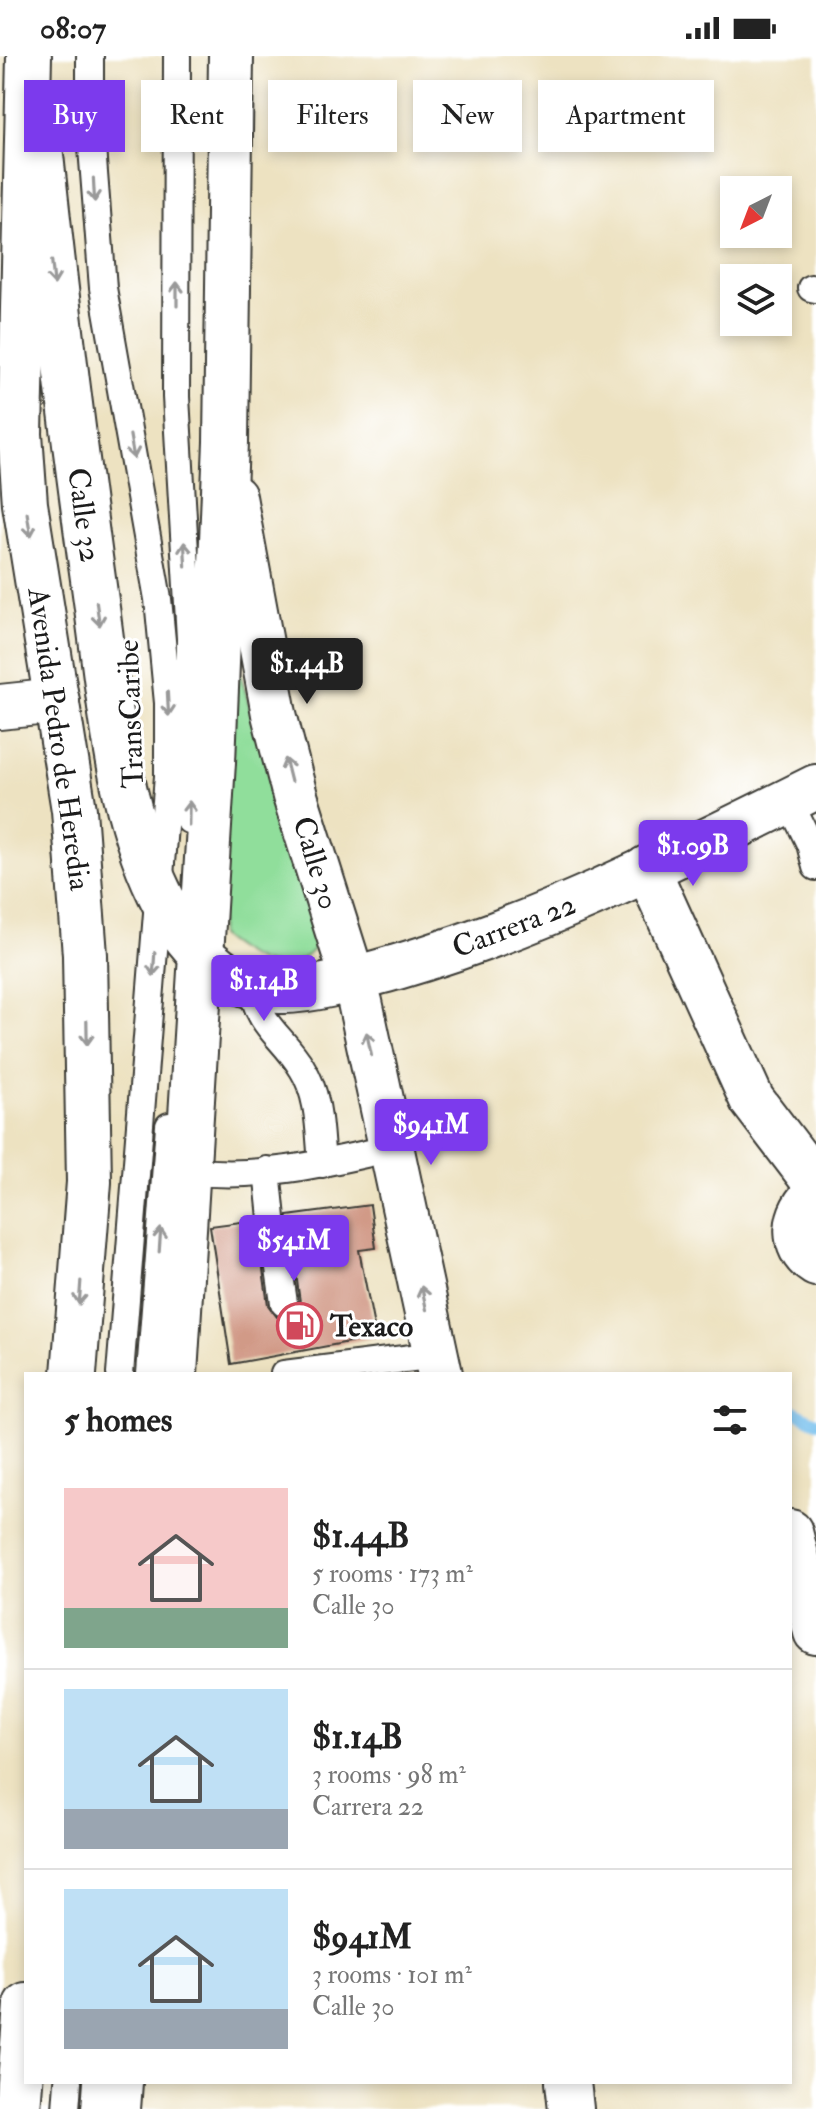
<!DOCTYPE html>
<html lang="en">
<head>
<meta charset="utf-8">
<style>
  :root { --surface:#fff; --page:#f6f6f6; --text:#222; --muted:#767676; --line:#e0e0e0; --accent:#7c3aed }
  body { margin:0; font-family:"IM FELL Double Pica",serif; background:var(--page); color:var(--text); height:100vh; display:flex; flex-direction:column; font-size:30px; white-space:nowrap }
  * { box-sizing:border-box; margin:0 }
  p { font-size:26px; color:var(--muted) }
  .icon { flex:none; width:44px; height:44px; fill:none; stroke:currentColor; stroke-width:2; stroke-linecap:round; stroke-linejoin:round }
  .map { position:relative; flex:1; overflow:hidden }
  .drawer { position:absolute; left:24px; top:1316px; width:768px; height:712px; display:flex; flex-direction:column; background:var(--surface); border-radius:0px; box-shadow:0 4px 12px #0003 }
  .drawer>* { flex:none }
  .hud { position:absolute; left:24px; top:24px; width:768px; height:72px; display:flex; gap:16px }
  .needle { width:52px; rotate:222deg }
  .fabs { position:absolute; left:720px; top:120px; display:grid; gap:16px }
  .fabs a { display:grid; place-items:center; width:72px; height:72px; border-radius:0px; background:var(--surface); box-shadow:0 4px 12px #0003; font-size:40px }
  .price { position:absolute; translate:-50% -68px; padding:0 18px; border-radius:8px; background:var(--accent); color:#fff; font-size:26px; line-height:52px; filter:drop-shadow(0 2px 4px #0008) }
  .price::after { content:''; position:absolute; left:50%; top:48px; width:24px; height:18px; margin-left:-12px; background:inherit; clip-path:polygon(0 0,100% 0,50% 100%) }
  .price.current { background:#222; color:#fff }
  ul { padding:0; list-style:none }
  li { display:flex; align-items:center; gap:24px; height:200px; padding:0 40px }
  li+li { border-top:2px solid var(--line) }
  li span { display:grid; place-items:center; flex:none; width:224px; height:160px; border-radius:0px; color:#555 }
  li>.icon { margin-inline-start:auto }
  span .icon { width:96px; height:96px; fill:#fffc; stroke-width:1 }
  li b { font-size:34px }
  h2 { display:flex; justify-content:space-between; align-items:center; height:96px; padding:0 40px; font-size:34px }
  .tag { padding:0 28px; border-radius:0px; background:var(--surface); box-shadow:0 4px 12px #0003; font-size:28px; line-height:72px }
  .tag.current { background:var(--accent); color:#fff }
  .status { display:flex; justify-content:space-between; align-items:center; height:56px; padding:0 40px; background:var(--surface); direction:ltr }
  .status svg { height:22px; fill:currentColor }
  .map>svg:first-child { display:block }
  .green { fill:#90de9b; stroke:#567d5c; stroke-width:2 }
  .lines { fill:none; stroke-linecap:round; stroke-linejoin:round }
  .stream { stroke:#74bfed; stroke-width:12 }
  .building { fill:#d19a87; fill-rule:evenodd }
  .service-casing { stroke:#3b3a35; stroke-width:30 }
  .minor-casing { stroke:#3b3a35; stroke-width:48 }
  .tertiary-casing { stroke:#3b3a35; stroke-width:48 }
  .secondary-casing { stroke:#3b3a35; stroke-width:48 }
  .trunk-casing { stroke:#3b3a35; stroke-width:48 }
  .service { stroke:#fff; stroke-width:26 }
  .minor { stroke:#fff; stroke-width:44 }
  .tertiary { stroke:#fff; stroke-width:44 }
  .secondary { stroke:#fff; stroke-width:44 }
  .trunk { stroke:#fff; stroke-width:44 }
  .oneway { stroke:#999 }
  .labels { text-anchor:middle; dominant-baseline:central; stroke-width:6; stroke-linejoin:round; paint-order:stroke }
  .street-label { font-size:30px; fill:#1c1c1c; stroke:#fff }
  .poi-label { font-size:30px; font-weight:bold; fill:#1c1c1c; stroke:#fff; text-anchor:start }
</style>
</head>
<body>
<div class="status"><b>08:07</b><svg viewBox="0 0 49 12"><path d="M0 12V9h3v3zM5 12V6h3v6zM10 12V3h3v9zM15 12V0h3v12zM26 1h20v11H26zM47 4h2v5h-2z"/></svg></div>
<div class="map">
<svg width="816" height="2053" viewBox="0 0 816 2053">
  <rect width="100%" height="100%" fill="#fff"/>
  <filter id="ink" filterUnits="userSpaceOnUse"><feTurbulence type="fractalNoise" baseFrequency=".0125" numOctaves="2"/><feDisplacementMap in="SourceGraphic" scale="16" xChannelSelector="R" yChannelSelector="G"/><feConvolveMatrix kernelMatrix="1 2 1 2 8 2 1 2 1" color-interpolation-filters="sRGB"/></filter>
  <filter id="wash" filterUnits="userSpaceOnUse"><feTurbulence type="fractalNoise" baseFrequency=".006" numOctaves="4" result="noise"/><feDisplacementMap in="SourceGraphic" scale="32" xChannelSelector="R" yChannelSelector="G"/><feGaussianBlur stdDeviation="1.8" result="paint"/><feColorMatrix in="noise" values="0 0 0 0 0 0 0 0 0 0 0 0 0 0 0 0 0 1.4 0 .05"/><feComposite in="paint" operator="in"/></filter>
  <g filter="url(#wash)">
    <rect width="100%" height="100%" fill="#ede2c1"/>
    <path class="green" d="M233 592 318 888C286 928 251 904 219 880Z"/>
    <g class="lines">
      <polyline class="stream" points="790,1353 816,1366"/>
    </g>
    <g id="blocks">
      <path class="building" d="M370 1149 376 1192 359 1194 376 1281 231 1308 210 1170 256 1164 265 1176 274 1178 286 1169 288 1160ZM275 1189 285 1191 294 1203 300 1246 298 1254 287 1263 277 1261 268 1249 262 1206 264 1198Z"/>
    </g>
  </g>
  <g filter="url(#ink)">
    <use href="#blocks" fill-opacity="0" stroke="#3b3a35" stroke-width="2"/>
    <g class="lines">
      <defs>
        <g id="service">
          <polyline points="90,0 90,66 103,232 158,543 168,647 168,720 120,1318"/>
          <polyline points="177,0 176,341 190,582 189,764"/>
          <polyline points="811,232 816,233"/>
          <polyline points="789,745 810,788 816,811"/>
          <path d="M252 929C257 970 283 980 302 1012 320 1040 319 1077 322 1108"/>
          <polyline points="267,1114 272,1162"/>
          <path d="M190 1115C257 1124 327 1107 392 1092"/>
          <polyline points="278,1205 284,1247"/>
          <polyline points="150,1318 169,1070"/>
          <polyline points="284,1318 436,1299"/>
          <polyline points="66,2053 68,2026"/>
          <polyline points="95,2053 97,2026"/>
        </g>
        <g id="minor">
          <polyline points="0,651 57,645"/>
          <polyline points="647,812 752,1044 816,1128"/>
          <path d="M816 1138C793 1156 789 1191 816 1208"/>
          <polyline points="790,1476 816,1576"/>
        </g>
        <path id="tertiary" d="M41 99C57 250 76 401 97 552 110 646 117 749 159 836 182 885 222 933 280 935 314 936 364 920 397 911 544 868 679 799 816 731"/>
        <g id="secondary">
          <polyline points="234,441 274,658 295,740 360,946 440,1318"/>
          <polyline points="568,2026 571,2053"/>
        </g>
        <g id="trunk">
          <polyline points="29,0 20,378 25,448 74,754 85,899 89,1126 74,1318"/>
          <polyline points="175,1318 213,706 226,386 231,0"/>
          <polyline points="18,2053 26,1949"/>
          <polyline points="118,2053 120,2026"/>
        </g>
      </defs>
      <use href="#service" class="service-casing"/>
      <use href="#minor" class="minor-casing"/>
      <use href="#tertiary" class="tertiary-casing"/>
      <use href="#secondary" class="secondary-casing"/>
      <use href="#trunk" class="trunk-casing"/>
      <use href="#service" class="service"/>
      <use href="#minor" class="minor"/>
      <use href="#tertiary" class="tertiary"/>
      <use href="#secondary" class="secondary"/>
      <use href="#trunk" class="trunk"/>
    </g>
    <defs><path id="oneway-shaft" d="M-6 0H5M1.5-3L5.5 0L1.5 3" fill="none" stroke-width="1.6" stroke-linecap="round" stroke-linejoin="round" transform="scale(2)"/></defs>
    <g class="oneway">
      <use href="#oneway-shaft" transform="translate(94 134) rotate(87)"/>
      <use href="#oneway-shaft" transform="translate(53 217) rotate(84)"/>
      <use href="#oneway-shaft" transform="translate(177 238) rotate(-90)"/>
      <use href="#oneway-shaft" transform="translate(132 391) rotate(80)"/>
      <use href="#oneway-shaft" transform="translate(29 469) rotate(81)"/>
      <use href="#oneway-shaft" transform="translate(185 498) rotate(-93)"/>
      <use href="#oneway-shaft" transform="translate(98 558) rotate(82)"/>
      <use href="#oneway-shaft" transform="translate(168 648) rotate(87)"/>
      <use href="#oneway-shaft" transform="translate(288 714) rotate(-104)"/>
      <use href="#oneway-shaft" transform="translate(189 757) rotate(-89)"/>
      <use href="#oneway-shaft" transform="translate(154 908) rotate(94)"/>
      <use href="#oneway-shaft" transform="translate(87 977) rotate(89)"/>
      <use href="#oneway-shaft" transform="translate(369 988) rotate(-102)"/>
      <use href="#oneway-shaft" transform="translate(160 1184) rotate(-86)"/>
      <use href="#oneway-shaft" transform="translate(80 1237) rotate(94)"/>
      <use href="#oneway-shaft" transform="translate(424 1242) rotate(-102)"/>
    </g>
  </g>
  <defs>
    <symbol id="fuel-ring" viewBox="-11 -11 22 22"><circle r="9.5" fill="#fff" stroke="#d1495b" stroke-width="1.5"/><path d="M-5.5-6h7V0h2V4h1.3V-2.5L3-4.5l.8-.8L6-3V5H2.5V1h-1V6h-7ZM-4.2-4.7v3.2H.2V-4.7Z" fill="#d1495b"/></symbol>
  </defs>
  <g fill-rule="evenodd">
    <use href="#fuel-ring" x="274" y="1244" width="51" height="51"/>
  </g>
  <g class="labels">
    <g class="street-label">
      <text transform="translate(84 459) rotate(82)">Calle 32</text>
      <text transform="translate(131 658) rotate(-92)">TransCaribe</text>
      <text transform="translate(59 683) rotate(82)">Avenida Pedro de Heredia</text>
      <text transform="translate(316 807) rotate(73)">Calle 30</text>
      <text transform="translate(514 870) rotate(-21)">Carrera 22</text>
    </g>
    <g class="poi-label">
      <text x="330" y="1270">Texaco</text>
    </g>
  </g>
</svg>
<div class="fabs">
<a><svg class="needle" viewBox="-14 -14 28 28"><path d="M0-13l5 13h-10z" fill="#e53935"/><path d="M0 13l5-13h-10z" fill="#767676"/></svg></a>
<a><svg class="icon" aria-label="layers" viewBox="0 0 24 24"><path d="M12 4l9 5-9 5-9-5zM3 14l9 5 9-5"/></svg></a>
</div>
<b class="price current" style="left:307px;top:650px">$1.44B</b>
<b class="price" style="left:693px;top:832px">$1.09B</b>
<b class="price" style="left:264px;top:967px">$1.14B</b>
<b class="price" style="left:431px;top:1111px">$941M</b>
<b class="price" style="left:294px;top:1227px">$541M</b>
<div class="hud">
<a class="tag current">Buy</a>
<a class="tag">Rent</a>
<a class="tag">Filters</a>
<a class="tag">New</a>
<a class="tag">Apartment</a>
</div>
<section class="drawer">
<h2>5 homes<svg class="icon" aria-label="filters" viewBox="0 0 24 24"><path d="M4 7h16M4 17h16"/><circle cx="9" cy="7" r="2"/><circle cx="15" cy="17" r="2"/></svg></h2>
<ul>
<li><span style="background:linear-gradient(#f6c9c9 75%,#7fa58c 0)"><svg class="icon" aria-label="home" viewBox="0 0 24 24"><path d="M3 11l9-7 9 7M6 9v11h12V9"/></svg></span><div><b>$1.44B</b><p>5 rooms · 173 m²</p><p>Calle 30</p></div></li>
<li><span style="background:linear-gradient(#bfe0f5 75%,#9aa5b1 0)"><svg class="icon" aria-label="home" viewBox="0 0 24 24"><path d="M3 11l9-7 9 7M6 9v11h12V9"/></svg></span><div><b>$1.14B</b><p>3 rooms · 98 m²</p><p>Carrera 22</p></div></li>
<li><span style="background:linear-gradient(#bfe0f5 75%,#9aa5b1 0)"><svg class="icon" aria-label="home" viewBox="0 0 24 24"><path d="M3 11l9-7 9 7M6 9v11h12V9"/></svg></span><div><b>$941M</b><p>3 rooms · 101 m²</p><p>Calle 30</p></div></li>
</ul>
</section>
</div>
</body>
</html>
